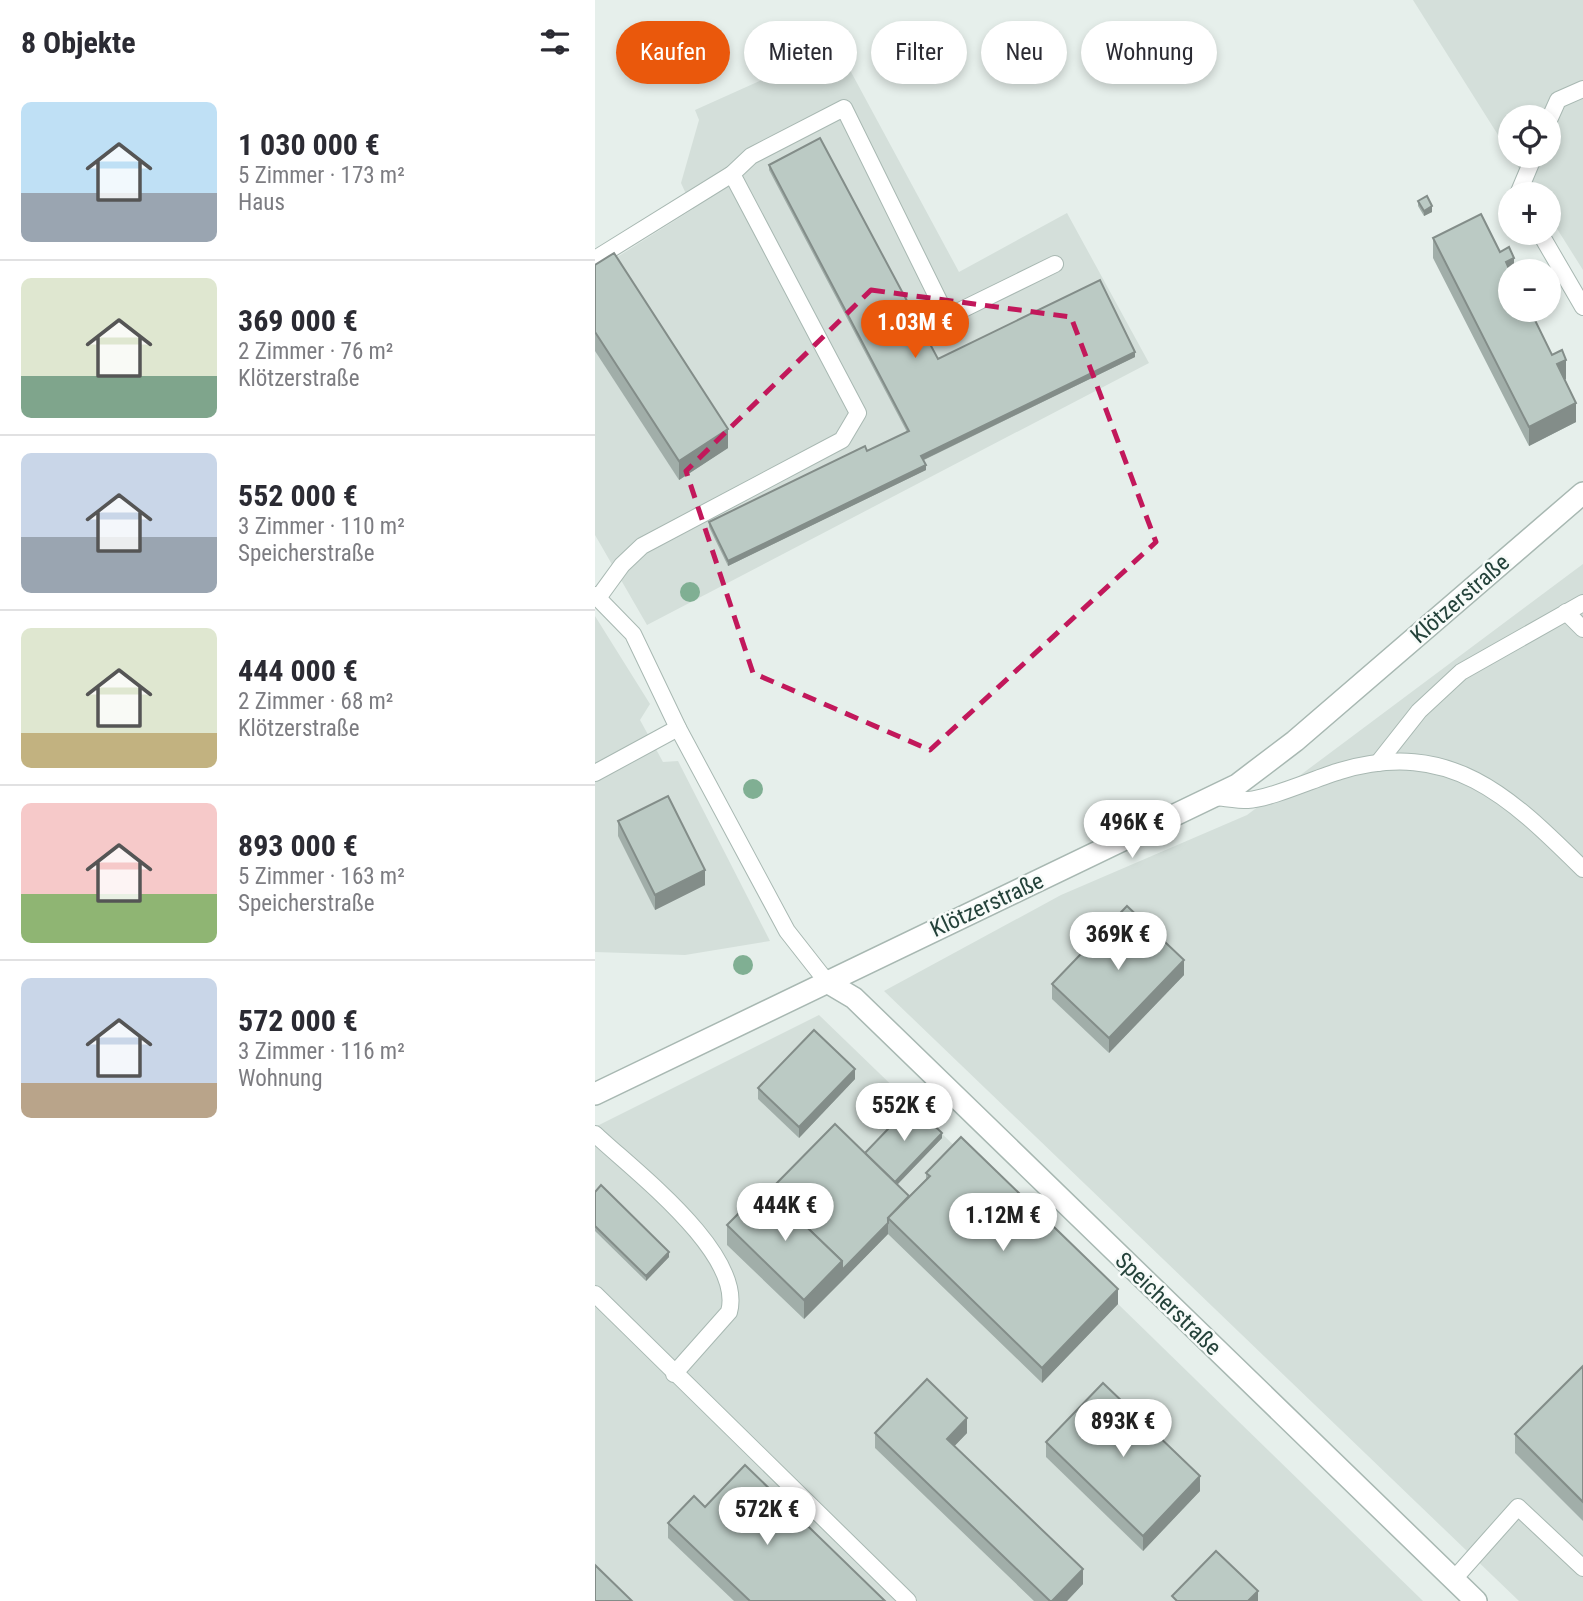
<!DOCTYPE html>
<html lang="de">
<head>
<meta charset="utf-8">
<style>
  :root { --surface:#fff; --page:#f7f7f7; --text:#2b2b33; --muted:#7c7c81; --line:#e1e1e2; --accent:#ea580c }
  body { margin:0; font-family:"Roboto Condensed",sans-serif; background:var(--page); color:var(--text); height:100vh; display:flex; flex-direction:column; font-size:26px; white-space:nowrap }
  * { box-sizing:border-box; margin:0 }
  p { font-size:23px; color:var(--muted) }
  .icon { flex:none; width:38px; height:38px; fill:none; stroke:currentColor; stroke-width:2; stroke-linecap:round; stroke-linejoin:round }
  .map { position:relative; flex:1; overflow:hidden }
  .side { display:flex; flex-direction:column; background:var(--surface); width:595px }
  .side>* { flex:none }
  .banner { position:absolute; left:21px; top:21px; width:665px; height:63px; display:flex; gap:14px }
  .controls { position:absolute; left:903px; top:105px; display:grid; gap:14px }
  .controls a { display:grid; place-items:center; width:63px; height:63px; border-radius:50%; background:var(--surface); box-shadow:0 4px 10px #0003; font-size:35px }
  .price { position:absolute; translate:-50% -60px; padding:0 16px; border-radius:24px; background:#fff; color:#222; font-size:23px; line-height:46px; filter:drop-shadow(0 2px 4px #0008) }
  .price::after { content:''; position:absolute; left:50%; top:42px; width:21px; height:16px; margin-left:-10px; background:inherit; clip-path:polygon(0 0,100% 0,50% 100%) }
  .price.selected { background:var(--accent); color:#fff }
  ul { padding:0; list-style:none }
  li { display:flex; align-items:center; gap:21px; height:175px; padding:0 21px }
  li+li { border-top:2px solid var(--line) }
  li span { display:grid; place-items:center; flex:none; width:196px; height:140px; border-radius:10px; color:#555 }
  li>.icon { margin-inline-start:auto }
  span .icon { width:84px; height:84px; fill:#fffc; stroke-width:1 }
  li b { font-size:30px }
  h2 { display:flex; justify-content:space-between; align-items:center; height:84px; padding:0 21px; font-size:30px }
  .tag { padding:0 24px; border-radius:32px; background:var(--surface); box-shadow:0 4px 10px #0003; font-size:24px; line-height:63px }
  .tag.selected { background:var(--accent); color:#fff }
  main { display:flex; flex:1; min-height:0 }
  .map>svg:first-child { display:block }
  .built { fill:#d4dfda }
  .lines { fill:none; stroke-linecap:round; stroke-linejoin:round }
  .lane-casing { stroke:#a8b8b2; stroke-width:18 }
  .street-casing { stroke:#a8b8b2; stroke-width:24 }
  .lane { stroke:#fff; stroke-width:16 }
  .street { stroke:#fff; stroke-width:21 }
  .tree { fill:#80af93 }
  .wall { fill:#a1aea9 }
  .shaded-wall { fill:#838d89 }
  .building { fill:#bbcac4; stroke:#838d89; stroke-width:2 }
  .marked { fill:none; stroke:#c2185b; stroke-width:5; stroke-dasharray:14 9; stroke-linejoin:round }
  .labels { text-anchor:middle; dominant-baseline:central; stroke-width:5; stroke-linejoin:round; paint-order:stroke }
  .street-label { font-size:23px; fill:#24423a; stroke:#f7fbf9 }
</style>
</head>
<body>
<main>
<section class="side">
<h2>8 Objekte<svg class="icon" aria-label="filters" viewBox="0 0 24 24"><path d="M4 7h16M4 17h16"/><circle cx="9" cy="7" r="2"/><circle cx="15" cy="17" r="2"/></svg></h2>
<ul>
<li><span style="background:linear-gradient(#bfe0f5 65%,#9aa5b1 0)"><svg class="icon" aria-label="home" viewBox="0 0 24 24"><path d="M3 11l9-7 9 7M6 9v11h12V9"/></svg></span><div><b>1 030 000 €</b><p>5 Zimmer · 173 m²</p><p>Haus</p></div></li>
<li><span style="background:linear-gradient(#dfe7d0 70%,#7fa58c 0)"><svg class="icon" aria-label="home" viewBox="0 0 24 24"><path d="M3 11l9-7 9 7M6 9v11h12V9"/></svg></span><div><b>369 000 €</b><p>2 Zimmer · 76 m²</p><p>Klötzerstraße</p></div></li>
<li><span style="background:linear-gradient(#c9d6e8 60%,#9aa5b1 0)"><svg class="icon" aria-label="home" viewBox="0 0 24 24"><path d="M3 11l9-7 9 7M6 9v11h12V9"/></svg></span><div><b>552 000 €</b><p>3 Zimmer · 110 m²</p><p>Speicherstraße</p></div></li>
<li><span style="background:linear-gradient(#dfe7d0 75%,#c2b280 0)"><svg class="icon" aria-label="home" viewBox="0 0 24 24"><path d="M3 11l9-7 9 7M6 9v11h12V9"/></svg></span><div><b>444 000 €</b><p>2 Zimmer · 68 m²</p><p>Klötzerstraße</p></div></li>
<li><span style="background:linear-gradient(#f6c9c9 65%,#8fb573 0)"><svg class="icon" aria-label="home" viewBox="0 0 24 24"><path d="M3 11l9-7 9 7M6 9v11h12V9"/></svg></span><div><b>893 000 €</b><p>5 Zimmer · 163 m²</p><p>Speicherstraße</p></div></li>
<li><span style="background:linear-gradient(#c9d6e8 75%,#b9a48a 0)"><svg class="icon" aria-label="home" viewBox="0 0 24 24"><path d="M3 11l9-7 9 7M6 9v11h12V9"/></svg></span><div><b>572 000 €</b><p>3 Zimmer · 116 m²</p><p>Wohnung</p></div></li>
</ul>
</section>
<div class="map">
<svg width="988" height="1601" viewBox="0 0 988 1601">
  <rect width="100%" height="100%" fill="#e6efeb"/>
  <g class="built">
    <polygon points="818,0 988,0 988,270 954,216 954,194 940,194 916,156 954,156 954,117 915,117 915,154"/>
    <polygon points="242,46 364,272 472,213 554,363 52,625 0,535 0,271 98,209 86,183 104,120 100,110"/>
    <polygon points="988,564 988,1601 924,1601 289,991 466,895 652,815"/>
    <polygon points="0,616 55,704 45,720 68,762 83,761 175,941 90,955 0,952"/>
    <polygon points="224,1015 523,1304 828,1601 0,1601 0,1127"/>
  </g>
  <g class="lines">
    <defs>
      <g id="lane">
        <polyline points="954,120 963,100 988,89"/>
        <polyline points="923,194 939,156"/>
        <polyline points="945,233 988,307"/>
        <polyline points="0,259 137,174 156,156 249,108 352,317 460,264"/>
        <polyline points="0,595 38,634 83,728 192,931 232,982"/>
        <polyline points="3,598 27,565 47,546 247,440 263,413 137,174"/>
        <polyline points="971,612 988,629"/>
        <polyline points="783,763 824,711 866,672 988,603"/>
        <polyline points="0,773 83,728"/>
        <path d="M620 797C631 798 642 800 653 800 675 799 721 778 745 771 856 738 915 797 988 869"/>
        <path d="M0 1134C38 1170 150 1254 134 1312L79 1374"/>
        <polyline points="0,1294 313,1601"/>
        <polyline points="859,1579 923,1507 988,1568"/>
      </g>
      <g id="street">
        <polyline points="232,982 259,998 881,1601"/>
        <polyline points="0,1094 642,785 700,741 988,493"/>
      </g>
    </defs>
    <use href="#lane" class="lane-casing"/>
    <use href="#street" class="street-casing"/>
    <use href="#lane" class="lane"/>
    <use href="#street" class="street"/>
  </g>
  <g class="tree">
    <circle cx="95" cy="592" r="10"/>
    <circle cx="158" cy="789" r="10"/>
    <circle cx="148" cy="965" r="10"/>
  </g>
  <g class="wall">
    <polygon points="174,165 343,359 540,357 329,460 331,470 133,566 114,527 114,522 272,451 312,432 174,170"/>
    <polygon points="823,201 837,212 829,216 823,206"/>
    <polygon points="838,238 905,252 919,271 915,271 957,355 971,379 970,380 981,422 934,446 838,258"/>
    <polygon points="0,265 133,448 84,480 0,351"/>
    <polygon points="23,821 110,885 60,910 23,836"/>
    <polygon points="589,975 514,1053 457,999 457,984"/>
    <polygon points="260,1079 204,1138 163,1099 163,1088"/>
    <polygon points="347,1138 302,1185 314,1196 331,1179 331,1173 523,1304 447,1383 293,1234 209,1319 132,1245 132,1225 174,1191 270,1153"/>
    <polygon points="0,1192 74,1257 51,1281 0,1231"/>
    <polygon points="988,1366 988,1521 920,1453 920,1434"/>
    <polygon points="280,1433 372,1433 359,1446 488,1584 472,1601 439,1601 280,1448"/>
    <polygon points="451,1442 605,1491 548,1551 451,1457"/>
    <polygon points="110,1507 290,1601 139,1601 73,1538 73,1523"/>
  </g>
  <g class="shaded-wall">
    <polygon points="837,206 837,212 829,216 829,211"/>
    <polygon points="919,258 919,271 915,271 911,262"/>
    <polygon points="540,352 540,357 326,461 326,456"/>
    <polygon points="971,360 971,379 962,383 962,364"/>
    <polygon points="981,403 981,422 934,446 934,427"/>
    <polygon points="133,429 133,448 84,480 84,461"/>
    <polygon points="331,465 331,470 133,566 133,561"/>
    <polygon points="110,870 110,885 60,910 60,895"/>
    <polygon points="589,960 589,975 514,1053 514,1038"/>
    <polygon points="260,1069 260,1079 204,1138 204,1127"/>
    <polygon points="347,1133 347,1138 297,1190 297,1185"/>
    <polygon points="293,1223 293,1234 247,1281 247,1270"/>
    <polygon points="74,1252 74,1257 51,1281 51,1276"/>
    <polygon points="247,1261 247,1281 209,1319 209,1300"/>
    <polygon points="523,1289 523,1304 447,1383 447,1368"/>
    <polygon points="372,1418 372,1433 352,1454 352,1439"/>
    <polygon points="605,1476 605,1491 548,1551 548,1536"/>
    <polygon points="488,1569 488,1584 472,1601 457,1601"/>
    <polygon points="663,1591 663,1601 653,1601"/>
  </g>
  <g class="building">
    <polygon points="225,138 343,359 505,280 540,352 326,456 331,465 133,561 114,522 270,446 272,451 314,431 174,165"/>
    <polygon points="832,196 837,206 829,211 823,201"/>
    <polygon points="886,214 905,252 914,247 919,258 911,262 915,271 915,310 935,310 957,355 967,350 971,360 962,364 981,403 934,427 838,238"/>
    <polygon points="19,253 133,429 84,461 0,332 0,265"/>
    <polygon points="73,796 110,870 60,895 23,821"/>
    <polygon points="532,906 589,960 514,1038 457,984"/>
    <polygon points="219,1030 260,1069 204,1127 163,1088"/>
    <polygon points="317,1104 347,1133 300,1182 270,1153"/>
    <polygon points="240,1124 314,1196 293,1218 293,1223 247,1270 247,1261 174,1191"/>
    <polygon points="366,1137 523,1289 447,1368 293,1218 335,1176 331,1173"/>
    <polygon points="6,1185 74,1252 51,1276 0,1226 0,1192"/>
    <polygon points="170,1187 247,1261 209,1300 132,1225"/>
    <polygon points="988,1366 988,1502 920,1434"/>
    <polygon points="332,1379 372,1418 352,1439 488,1569 457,1601 455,1601 280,1433"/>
    <polygon points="508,1383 605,1476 548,1536 451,1442"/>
    <polygon points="150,1465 290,1601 155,1601 73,1523 99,1496 110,1507"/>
    <polygon points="621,1551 663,1591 653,1601 582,1601 577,1596"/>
    <polygon points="0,1565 37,1601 0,1601"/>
  </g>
  <path class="marked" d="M276 290 476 317 561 542 335 750 158 673 91 471Z"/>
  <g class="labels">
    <g class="street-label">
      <text transform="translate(865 599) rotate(-41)">Klötzerstraße</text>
      <text transform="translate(392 905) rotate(-25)">Klötzerstraße</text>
      <text transform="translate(573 1304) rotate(44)">Speicherstraße</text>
    </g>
  </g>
</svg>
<div class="controls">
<a><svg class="icon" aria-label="locate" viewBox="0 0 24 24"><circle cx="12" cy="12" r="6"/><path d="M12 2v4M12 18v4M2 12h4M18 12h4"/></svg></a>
<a>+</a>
<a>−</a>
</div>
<b class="price selected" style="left:320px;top:360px">1.03M €</b>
<b class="price" style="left:537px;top:860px">496K €</b>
<b class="price" style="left:523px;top:972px">369K €</b>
<b class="price" style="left:309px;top:1143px">552K €</b>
<b class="price" style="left:190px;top:1243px">444K €</b>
<b class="price" style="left:408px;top:1253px">1.12M €</b>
<b class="price" style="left:528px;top:1459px">893K €</b>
<b class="price" style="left:172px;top:1547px">572K €</b>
<div class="banner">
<a class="tag selected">Kaufen</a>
<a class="tag">Mieten</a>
<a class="tag">Filter</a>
<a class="tag">Neu</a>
<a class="tag">Wohnung</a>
</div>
</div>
</main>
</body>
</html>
